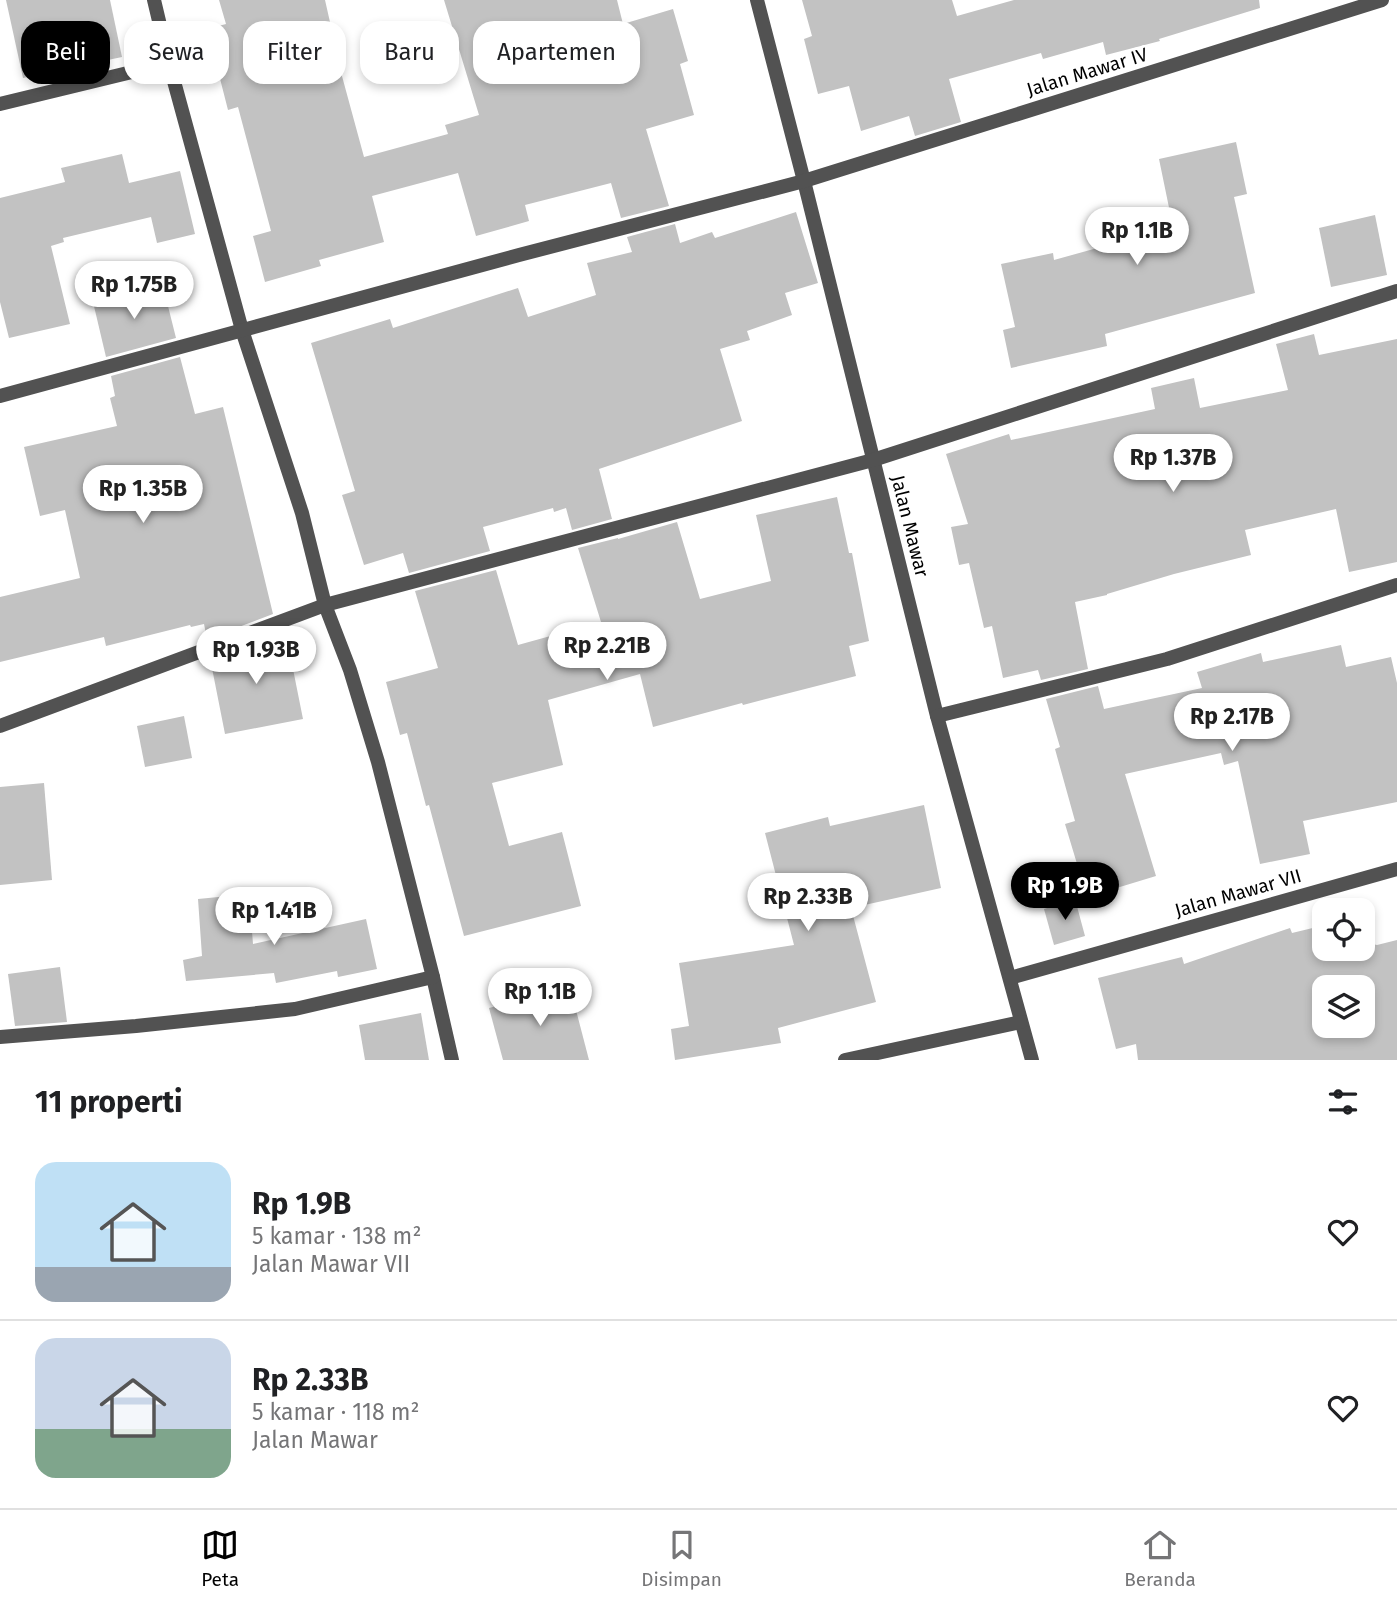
<!DOCTYPE html>
<html lang="id">
<head>
<meta charset="utf-8">
<style>
  :root { --surface:#fff; --page:#f2f2f2; --text:#202124; --muted:#757577; --line:#e0e0e0; --accent:#000 }
  body { margin:0; font-family:"Fira Sans",sans-serif; background:var(--page); color:var(--text); height:100vh; display:flex; flex-direction:column; font-size:26px; white-space:nowrap }
  * { box-sizing:border-box; margin:0 }
  p { font-size:23px; color:var(--muted) }
  .icon { flex:none; width:38px; height:38px; fill:none; stroke:currentColor; stroke-width:2; stroke-linecap:round; stroke-linejoin:round }
  .map { position:relative; height:1060px; overflow:hidden }
  .sheet { display:flex; flex-direction:column; background:var(--surface); flex:1 }
  .sheet>* { flex:none }
  .banner { position:absolute; left:21px; top:21px; width:700px; height:63px; display:flex; gap:14px }
  .fabs { position:absolute; left:1312px; top:898px; display:grid; gap:14px }
  .fabs a { display:grid; place-items:center; width:63px; height:63px; border-radius:14px; background:var(--surface); box-shadow:0 4px 10px #0003; font-size:35px }
  .price { position:absolute; translate:-50% -60px; padding:0 16px; border-radius:24px; background:#fff; color:#222; font-size:23px; line-height:46px; filter:drop-shadow(0 2px 4px #0008) }
  .price::after { content:''; position:absolute; left:50%; top:42px; width:21px; height:16px; margin-left:-10px; background:inherit; clip-path:polygon(0 0,100% 0,50% 100%) }
  .price.selected { background:var(--accent); color:#fff }
  ul { padding:0; list-style:none }
  li { display:flex; align-items:center; gap:21px; height:175px; padding:0 35px }
  li+li { border-top:2px solid var(--line) }
  li span { display:grid; place-items:center; flex:none; width:196px; height:140px; border-radius:21px; color:#555 }
  li>.icon { margin-inline-start:auto }
  span .icon { width:84px; height:84px; fill:#fffc; stroke-width:1 }
  li b { font-size:30px }
  h2 { display:flex; justify-content:space-between; align-items:center; height:84px; padding:0 35px; font-size:30px }
  .tag { padding:0 24px; border-radius:21px; background:var(--surface); box-shadow:0 4px 10px #0003; font-size:24px; line-height:63px }
  .tag.selected { background:var(--accent); color:#fff }
  .tab-bar { display:flex; justify-content:space-around; align-items:center; height:98px; border-top:2px solid var(--line); background:var(--surface); font-size:19px; color:var(--muted) }
  .tab-bar a { display:grid; justify-items:center; gap:4px }
  .tab-bar .selected { color:var(--accent) }
  .map>svg:first-child { display:block }
  .building { fill:#c2c2c2; fill-rule:evenodd }
  .lines { fill:none; stroke-linecap:round; stroke-linejoin:round }
  .street { stroke:#525252; stroke-width:14 }
  .labels { text-anchor:middle; dominant-baseline:central; stroke-width:5; stroke-linejoin:round; paint-order:stroke }
  .street-label { font-size:19px; fill:#000; stroke:#fff }
</style>
</head>
<body>
<div class="map">
<svg width="1397" height="1060" viewBox="0 0 1397 1060">
  <rect width="100%" height="100%" fill="#fff"/>
  <g class="building">
    <polygon points="6,0 110,0 122,57 23,78"/>
    <polygon points="219,0 325,0 332,31 330,32 364,157 448,134 445,125 479,115 444,0 617,0 623,24 673,9 688,61 680,64 694,115 646,129 669,206 621,218 611,183 525,205 529,221 476,236 458,173 372,196 384,242 319,260 321,266 265,282 253,236 271,231 238,107 228,110 216,63 202,67 192,33 226,24"/>
    <polygon points="802,0 952,0 957,16 1014,0 1259,0 1260,8 1159,39 1160,41 1106,55 1103,42 1043,59 1041,53 949,79 961,122 915,136 909,116 861,131 849,86 818,94 804,39 812,36"/>
    <polygon points="1236,142 1247,194 1234,197 1255,293 1105,334 1107,346 1011,368 1003,330 1015,327 1001,264 1053,253 1054,260 1173,227 1159,159"/>
    <polygon points="122,154 129,183 180,171 195,234 157,243 151,217 63,238 64,242 51,246 70,324 9,338 0,302 0,198 65,182 61,168"/>
    <polygon points="796,212 818,283 785,293 792,315 747,331 750,340 720,349 742,421 599,469 612,519 572,530 566,508 554,512 553,508 483,527 490,551 409,573 403,553 364,565 342,495 355,491 311,343 390,319 393,328 518,288 528,317 596,295 587,263 632,252 627,237 675,224 680,243 712,232 715,238"/>
    <polygon points="1375,215 1387,275 1331,287 1319,228"/>
    <polygon points="163,286 176,338 106,357 93,302"/>
    <polygon points="1314,334 1319,355 1397,339 1397,562 1349,572 1336,509 1245,530 1251,555 1174,574 1107,594 1107,595 1075,602 1088,669 1041,680 1038,670 1003,678 992,626 984,628 969,563 959,565 951,527 968,524 946,454 1009,434 1011,440 1155,409 1151,388 1194,378 1200,408 1288,390 1276,344"/>
    <polygon points="180,357 195,414 223,407 273,614 207,639 204,624 191,627 190,625 106,646 104,637 0,662 0,597 80,578 65,510 40,516 24,447 117,426 110,398 115,396 111,376"/>
    <polygon points="837,497 849,553 852,553 869,641 849,646 856,676 743,705 742,703 653,727 640,674 548,700 563,765 492,783 509,846 562,832 581,906 464,936 429,805 426,806 407,733 400,735 386,682 438,668 415,591 496,570 518,645 601,622 578,548 618,538 618,539 677,522 700,599 771,581 756,515"/>
    <polygon points="277,633 283,656 290,654 303,719 225,734 210,658"/>
    <polygon points="1341,645 1346,667 1391,657 1397,683 1397,802 1303,821 1310,854 1260,864 1238,761 1224,765 1221,753 1125,774 1156,876 1087,897 1065,824 1075,821 1055,749 1060,747 1046,699 1098,686 1104,709 1202,688 1197,672 1261,653 1263,662"/>
    <polygon points="184,716 192,758 145,767 137,726"/>
    <polygon points="44,783 52,880 0,885 0,787"/>
    <polygon points="924,805 941,888 851,908 876,1002 778,1028 781,1043 675,1060 671,1029 689,1026 679,963 794,945 765,833 828,817 830,826"/>
    <polygon points="249,894 253,944 366,919 377,969 338,977 337,971 276,983 274,973 186,981 183,960 202,956 198,899"/>
    <polygon points="1075,899 1085,936 1054,945 1044,909"/>
    <path d="M1325 925V948H1363V942L1377 945 1397 940V1060H1138L1136 1044 1116 1049 1098 978 1182 957 1184 964 1290 928 1292 933ZM1325 987H1363V1026H1325Z"/>
    <polygon points="60,967 67,1022 15,1026 8,974"/>
    <polygon points="570,987 589,1060 503,1060 489,1008"/>
    <polygon points="421,1013 429,1060 365,1060 359,1025"/>
  </g>
  <g class="lines">
    <g class="street">
      <polyline points="154,0 169,63 242,330 302,513 325,605 350,670 378,762 433,977 452,1060"/>
      <polyline points="757,0 804,181 937,716 1032,1060"/>
      <polyline points="0,104 169,63"/>
      <polyline points="0,396 519,255 804,181 1382,0"/>
      <polyline points="937,716 1167,659 1397,585"/>
      <polyline points="0,726 325,605 873,460 1397,291"/>
      <polyline points="1010,978 1397,869"/>
      <polyline points="0,1037 136,1026 295,1009 433,977"/>
      <polyline points="845,1060 1021,1022"/>
    </g>
  </g>
  <g class="labels">
    <g class="street-label">
      <text transform="translate(1087 72) rotate(-17)">Jalan Mawar IV</text>
      <text transform="translate(910 526) rotate(76)">Jalan Mawar</text>
      <text transform="translate(1238 893) rotate(-16)">Jalan Mawar VII</text>
    </g>
  </g>
</svg>
<div class="fabs">
<a><svg class="icon" aria-label="locate" viewBox="0 0 24 24"><circle cx="12" cy="12" r="6"/><path d="M12 2v4M12 18v4M2 12h4M18 12h4"/></svg></a>
<a><svg class="icon" aria-label="layers" viewBox="0 0 24 24"><path d="M12 4l9 5-9 5-9-5zM3 14l9 5 9-5"/></svg></a>
</div>
<b class="price" style="left:1137px;top:267px">Rp 1.1B</b>
<b class="price" style="left:134px;top:321px">Rp 1.75B</b>
<b class="price" style="left:1173px;top:494px">Rp 1.37B</b>
<b class="price" style="left:143px;top:525px">Rp 1.35B</b>
<b class="price" style="left:607px;top:682px">Rp 2.21B</b>
<b class="price" style="left:256px;top:686px">Rp 1.93B</b>
<b class="price" style="left:1232px;top:753px">Rp 2.17B</b>
<b class="price selected" style="left:1065px;top:922px">Rp 1.9B</b>
<b class="price" style="left:808px;top:933px">Rp 2.33B</b>
<b class="price" style="left:274px;top:947px">Rp 1.41B</b>
<b class="price" style="left:540px;top:1028px">Rp 1.1B</b>
<div class="banner">
<a class="tag selected">Beli</a>
<a class="tag">Sewa</a>
<a class="tag">Filter</a>
<a class="tag">Baru</a>
<a class="tag">Apartemen</a>
</div>
</div>
<section class="sheet">
<h2>11 properti<svg class="icon" aria-label="filters" viewBox="0 0 24 24"><path d="M4 7h16M4 17h16"/><circle cx="9" cy="7" r="2"/><circle cx="15" cy="17" r="2"/></svg></h2>
<ul>
<li><span style="background:linear-gradient(#bfe0f5 75%,#9aa5b1 0)"><svg class="icon" aria-label="home" viewBox="0 0 24 24"><path d="M3 11l9-7 9 7M6 9v11h12V9"/></svg></span><div><b>Rp 1.9B</b><p>5 kamar · 138 m²</p><p>Jalan Mawar VII</p></div><svg class="icon" aria-label="heart" viewBox="0 0 24 24"><path d="M12 20l-8-8c-3-5 5-10 8-4 3-6 11-1 8 4z"/></svg></li>
<li><span style="background:linear-gradient(#c9d6e8 65%,#7fa58c 0)"><svg class="icon" aria-label="home" viewBox="0 0 24 24"><path d="M3 11l9-7 9 7M6 9v11h12V9"/></svg></span><div><b>Rp 2.33B</b><p>5 kamar · 118 m²</p><p>Jalan Mawar</p></div><svg class="icon" aria-label="heart" viewBox="0 0 24 24"><path d="M12 20l-8-8c-3-5 5-10 8-4 3-6 11-1 8 4z"/></svg></li>
</ul>
</section>
<nav class="tab-bar">
<a class="selected"><svg class="icon" aria-label="map" viewBox="0 0 24 24"><path d="M3 6l6-2 6 2 6-2v14l-6 2-6-2-6 2zM9 4v14M15 6v14"/></svg>Peta</a>
<a><svg class="icon" aria-label="saved" viewBox="0 0 24 24"><path d="M7 4h10v16l-5-4-5 4z"/></svg>Disimpan</a>
<a><svg class="icon" aria-label="home" viewBox="0 0 24 24"><path d="M3 11l9-7 9 7M6 9v11h12V9"/></svg>Beranda</a>
</nav>
</body>
</html>
